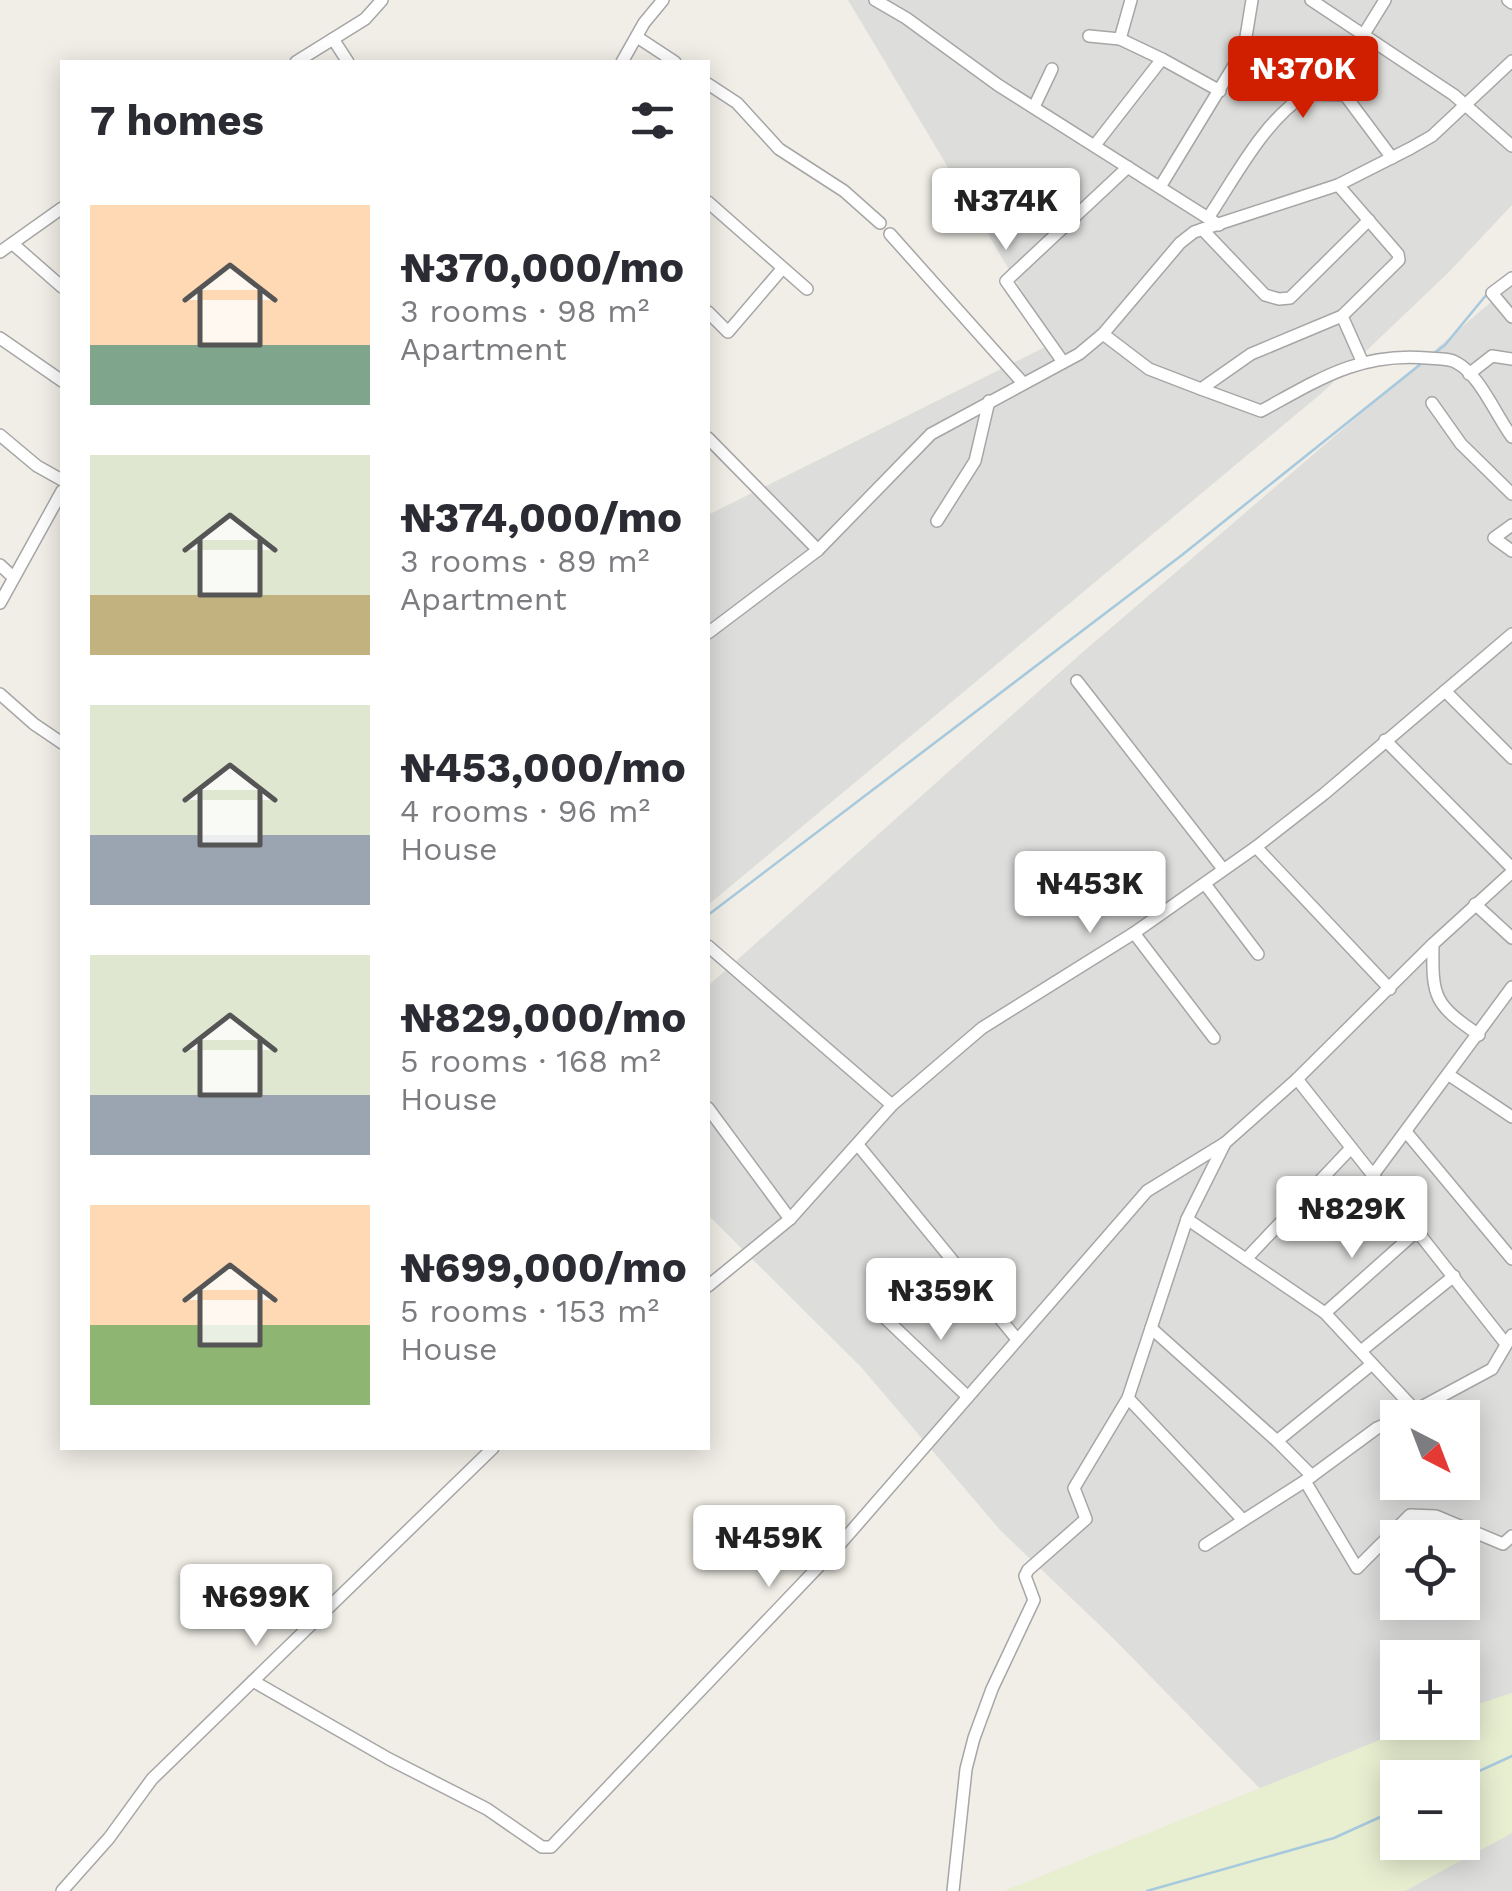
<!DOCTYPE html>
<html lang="en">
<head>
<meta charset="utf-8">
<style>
  :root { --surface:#fff; --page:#f2f2f3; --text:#2b2b33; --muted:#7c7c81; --accent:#cf1f00 }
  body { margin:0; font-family:"Work Sans",sans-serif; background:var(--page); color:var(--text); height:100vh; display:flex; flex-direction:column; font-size:38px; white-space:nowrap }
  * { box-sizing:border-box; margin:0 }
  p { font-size:32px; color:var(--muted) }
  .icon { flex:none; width:55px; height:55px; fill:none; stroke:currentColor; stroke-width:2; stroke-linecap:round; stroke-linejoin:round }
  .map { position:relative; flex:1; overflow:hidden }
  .sheet { position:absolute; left:60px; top:60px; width:650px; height:1390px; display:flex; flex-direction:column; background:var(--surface); border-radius:0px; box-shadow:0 5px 25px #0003 }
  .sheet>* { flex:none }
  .needle { width:65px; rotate:138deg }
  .fabs { position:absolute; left:1380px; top:1400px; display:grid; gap:20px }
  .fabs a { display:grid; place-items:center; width:100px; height:100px; border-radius:0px; background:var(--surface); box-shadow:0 5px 25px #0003; font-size:50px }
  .price { position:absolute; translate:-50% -85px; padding:0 22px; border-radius:10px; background:#fff; color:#222; font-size:32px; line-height:65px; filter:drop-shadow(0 2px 5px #0008) }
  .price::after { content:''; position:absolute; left:50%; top:60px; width:30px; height:22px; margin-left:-15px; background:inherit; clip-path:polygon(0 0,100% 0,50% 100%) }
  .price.current { background:var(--accent); color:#fff }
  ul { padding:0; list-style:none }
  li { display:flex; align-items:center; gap:30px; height:250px; padding:0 30px }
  li span { display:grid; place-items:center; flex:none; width:280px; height:200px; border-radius:0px; color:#555 }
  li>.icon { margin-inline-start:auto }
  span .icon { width:120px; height:120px; fill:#fffc; stroke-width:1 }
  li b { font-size:42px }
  h2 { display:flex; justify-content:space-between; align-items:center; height:120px; padding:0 30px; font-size:42px }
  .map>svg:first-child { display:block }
  .residential { fill:#dddddc; fill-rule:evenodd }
  .farmland { fill:#e8efd1; fill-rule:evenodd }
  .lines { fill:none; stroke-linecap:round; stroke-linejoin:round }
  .stream { stroke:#a6c9de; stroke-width:2.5 }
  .street-casing { stroke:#a6a6a6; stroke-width:14 }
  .street { stroke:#fff; stroke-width:11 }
</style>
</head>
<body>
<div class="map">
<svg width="1512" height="1891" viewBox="0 0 1512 1891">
  <rect width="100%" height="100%" fill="#f0eee6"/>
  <g class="residential">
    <polygon points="848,0 1512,0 1512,205 1448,273 1323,392 708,905 708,515 1053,343"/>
    <path d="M1512 284V1891H1360L1112 1637 1001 1531 861 1367 708 1215V986L1084 651ZM1398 1418H1462V1482H1398ZM1398 1538H1462V1602H1398ZM1398 1658H1462V1722H1398ZM1398 1778H1462V1842H1398Z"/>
  </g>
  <path class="farmland" d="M1512 1693V1833L1405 1891H1004L1422 1723 1462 1722 1463 1709ZM1398 1778H1462V1842H1398Z"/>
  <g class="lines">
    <g class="stream">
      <polyline points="1432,355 1445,345 1487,294"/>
      <polyline points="708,915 1182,555 1422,363"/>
      <polyline points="1462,1779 1512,1756"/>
      <polyline points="1147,1891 1334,1838 1398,1809"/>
    </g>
    <defs>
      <g id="street">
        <polyline points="875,0 906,18 998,85 1219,225"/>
        <polyline points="1311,0 1454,95 1512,146"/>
        <polyline points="1508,0 1512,3"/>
        <polyline points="1364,34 1385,0"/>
        <polyline points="1089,36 1120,39 1162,59 1095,145"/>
        <polyline points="637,37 675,62"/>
        <polyline points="333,39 348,62"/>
        <polyline points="1120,39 1131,0"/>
        <polyline points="1162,59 1220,91"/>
        <polyline points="296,62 365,19 382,0"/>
        <polyline points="622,62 644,23 663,0"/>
        <polyline points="708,84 737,103 779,149 844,191 880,223"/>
        <polyline points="1306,94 1345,95 1392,158"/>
        <polyline points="1034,107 1052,69"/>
        <polyline points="1160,187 1244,49 1252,0"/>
        <polyline points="708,202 807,289"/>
        <path d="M1208 218C1236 176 1263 122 1306 94L1244 49"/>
        <polyline points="1202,229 1265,295 1279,299 1290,298 1369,220"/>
        <polyline points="890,234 1023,383"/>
        <polyline points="13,244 62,287"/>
        <polyline points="0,252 62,208"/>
        <polyline points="1512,278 1492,293 1512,317"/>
        <polyline points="708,312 728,332 782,269"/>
        <polyline points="1342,316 1362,361"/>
        <polyline points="1103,334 1149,369 1201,389 1251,354 1342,316 1399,260 1398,254 1338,185"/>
        <polyline points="0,338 62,381"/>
        <polyline points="1063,362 1006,281 1128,167"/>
        <polyline points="1469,374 1492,356 1512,359"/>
        <path d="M1201 389 1261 411C1318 380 1359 352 1427 358 1436 359 1450 358 1457 363 1479 374 1497 417 1512 437"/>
        <polyline points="1432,403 1461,444 1512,494"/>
        <polyline points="0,435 37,466 62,480"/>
        <polyline points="708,438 818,550"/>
        <polyline points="937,521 975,461 989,401"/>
        <polyline points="1512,525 1494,538 1512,551"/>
        <polyline points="0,565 13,577"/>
        <polyline points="0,603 62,491"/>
        <polyline points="708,633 818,550 931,434 1079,354 1103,334 1180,243 1194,232 1338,185 1411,148 1432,136 1512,61"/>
        <polyline points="1077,681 1223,869"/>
        <polyline points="1445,691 1512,758"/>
        <polyline points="0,694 34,724 62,743"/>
        <polyline points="1385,740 1512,868"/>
        <polyline points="1256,847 1390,989"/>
        <polyline points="1205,884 1258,954"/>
        <polyline points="1475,904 1512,938"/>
        <polyline points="1134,933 1214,1038"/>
        <path d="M1433 944C1432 998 1434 1004 1479 1035"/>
        <polyline points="708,946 892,1105"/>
        <polyline points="1449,1075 1512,1117"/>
        <polyline points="1297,1079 1417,1231 1325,1313 1416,1411"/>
        <polyline points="708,1108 790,1219"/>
        <polyline points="1407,1133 1512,1259"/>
        <polyline points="858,1145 1016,1338"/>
        <polyline points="1373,1175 1512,987"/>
        <polyline points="1187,1219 1325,1313"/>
        <polyline points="1417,1231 1506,1344"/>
        <polyline points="1246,1259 1351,1148"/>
        <polyline points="708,1286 790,1219 892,1105 982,1028 1134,933 1256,847 1324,794 1512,634"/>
        <polyline points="886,1319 968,1397"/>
        <polyline points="1151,1328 1277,1441 1372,1364"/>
        <polyline points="1361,1351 1454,1276"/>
        <polyline points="1128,1398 1243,1520"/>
        <polyline points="1401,1418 1492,1369 1512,1335"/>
        <polyline points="1277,1441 1312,1476"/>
        <polyline points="1305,1481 1357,1568 1410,1515 1436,1516 1503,1544 1512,1536"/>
        <polyline points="1205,1545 1305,1481 1377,1428 1398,1419"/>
        <polyline points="253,1681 389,1759 487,1809 542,1847 551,1847 841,1543 1147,1191 1225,1143"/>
        <polyline points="62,1891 109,1838 152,1779 493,1448"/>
        <polyline points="953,1891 966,1769 974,1738 992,1689 1034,1600 1025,1576 1028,1570 1086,1519 1074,1488 1128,1398 1187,1219 1225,1143 1297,1079 1433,944 1512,872"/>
      </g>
    </defs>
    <use href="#street" class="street-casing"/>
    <use href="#street" class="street"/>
  </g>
</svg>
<div class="fabs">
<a><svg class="needle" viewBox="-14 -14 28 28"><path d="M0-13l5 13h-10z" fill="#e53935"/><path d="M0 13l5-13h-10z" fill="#7c7c81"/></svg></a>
<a><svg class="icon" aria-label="locate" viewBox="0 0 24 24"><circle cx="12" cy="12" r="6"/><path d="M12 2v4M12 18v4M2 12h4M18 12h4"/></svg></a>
<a>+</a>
<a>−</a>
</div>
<b class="price current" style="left:1303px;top:121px">₦370K</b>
<b class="price" style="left:1006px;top:253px">₦374K</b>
<b class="price" style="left:1090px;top:936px">₦453K</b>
<b class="price" style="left:1352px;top:1261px">₦829K</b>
<b class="price" style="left:941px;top:1343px">₦359K</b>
<b class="price" style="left:769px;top:1590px">₦459K</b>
<b class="price" style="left:256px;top:1649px">₦699K</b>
<section class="sheet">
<h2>7 homes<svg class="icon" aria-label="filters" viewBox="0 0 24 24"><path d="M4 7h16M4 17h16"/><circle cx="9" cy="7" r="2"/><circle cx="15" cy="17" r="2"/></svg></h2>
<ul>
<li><span style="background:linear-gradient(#ffd9b3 70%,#7fa58c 0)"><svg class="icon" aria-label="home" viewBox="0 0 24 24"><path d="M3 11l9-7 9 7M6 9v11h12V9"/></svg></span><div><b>₦370,000/mo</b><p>3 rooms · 98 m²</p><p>Apartment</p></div></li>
<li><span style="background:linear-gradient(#dfe7d0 70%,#c2b280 0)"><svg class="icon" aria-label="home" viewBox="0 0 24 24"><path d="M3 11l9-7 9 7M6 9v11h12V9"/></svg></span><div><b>₦374,000/mo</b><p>3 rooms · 89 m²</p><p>Apartment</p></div></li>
<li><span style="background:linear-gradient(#dfe7d0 65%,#9aa5b1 0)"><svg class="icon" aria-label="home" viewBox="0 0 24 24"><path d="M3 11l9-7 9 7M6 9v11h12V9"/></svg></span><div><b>₦453,000/mo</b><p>4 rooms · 96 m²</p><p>House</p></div></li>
<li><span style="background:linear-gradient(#dfe7d0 70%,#9aa5b1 0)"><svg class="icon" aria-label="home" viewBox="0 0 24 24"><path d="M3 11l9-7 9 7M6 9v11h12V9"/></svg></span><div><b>₦829,000/mo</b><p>5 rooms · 168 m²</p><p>House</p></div></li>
<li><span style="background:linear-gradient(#ffd9b3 60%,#8fb573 0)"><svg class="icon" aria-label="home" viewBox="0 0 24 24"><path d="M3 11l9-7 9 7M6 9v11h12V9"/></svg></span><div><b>₦699,000/mo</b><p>5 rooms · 153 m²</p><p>House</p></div></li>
</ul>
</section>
</div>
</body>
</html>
